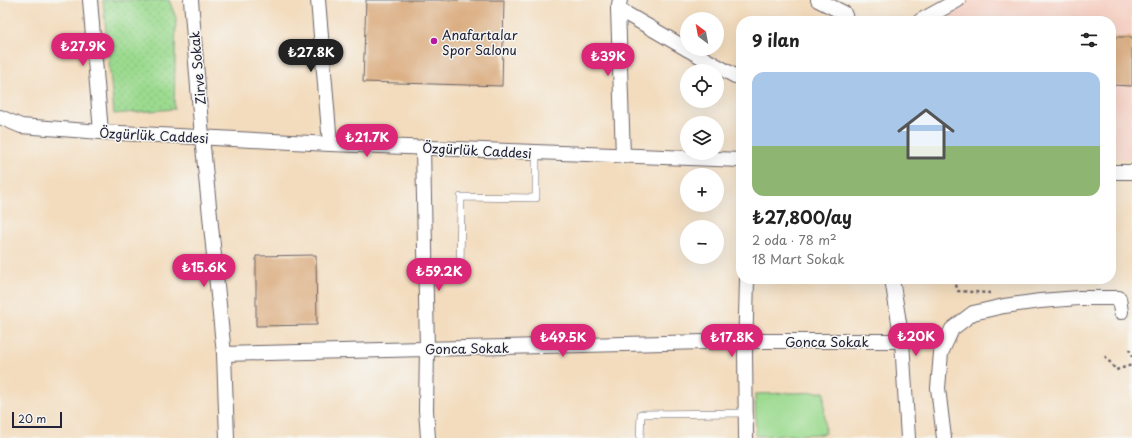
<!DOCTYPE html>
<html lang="tr">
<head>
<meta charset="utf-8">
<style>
  :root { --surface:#fff; --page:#f2f2f2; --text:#222; --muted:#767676; --line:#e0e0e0; --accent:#db2777 }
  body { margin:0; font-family:"Playpen Sans",sans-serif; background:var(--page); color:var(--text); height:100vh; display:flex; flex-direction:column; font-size:15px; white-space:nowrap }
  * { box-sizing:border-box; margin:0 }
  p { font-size:13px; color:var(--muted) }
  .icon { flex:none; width:22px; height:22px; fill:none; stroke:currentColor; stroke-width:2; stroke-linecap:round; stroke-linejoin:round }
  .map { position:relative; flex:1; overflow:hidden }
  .details { position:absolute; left:736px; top:16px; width:380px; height:268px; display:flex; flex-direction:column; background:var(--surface); border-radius:16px; box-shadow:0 4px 16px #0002 }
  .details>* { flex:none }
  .needle { width:26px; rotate:328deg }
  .buttons { position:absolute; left:680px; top:12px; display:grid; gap:8px }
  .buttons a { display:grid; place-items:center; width:44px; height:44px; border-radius:50%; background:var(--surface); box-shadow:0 4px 16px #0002; font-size:20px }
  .scale { position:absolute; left:12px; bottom:10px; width:50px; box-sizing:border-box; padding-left:4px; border:2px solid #22223b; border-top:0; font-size:11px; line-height:14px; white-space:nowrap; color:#22223b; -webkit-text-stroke:3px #f6f6f2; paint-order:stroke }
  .price { position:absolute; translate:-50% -34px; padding:0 9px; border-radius:14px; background:var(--accent); color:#fff; font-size:13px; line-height:26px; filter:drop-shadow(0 1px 2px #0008) }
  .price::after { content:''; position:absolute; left:50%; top:24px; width:12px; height:9px; margin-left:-6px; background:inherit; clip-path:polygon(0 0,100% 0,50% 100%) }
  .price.on { background:#222; color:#fff }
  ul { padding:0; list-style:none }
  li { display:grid; align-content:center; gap:8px; height:212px; padding:0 16px }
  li+li { border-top:1px solid var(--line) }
  li span { display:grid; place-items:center; height:124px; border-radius:12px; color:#555 }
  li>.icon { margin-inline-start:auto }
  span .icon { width:72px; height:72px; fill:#fffc; stroke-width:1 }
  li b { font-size:17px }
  h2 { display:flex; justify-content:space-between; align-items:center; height:48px; padding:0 16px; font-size:17px }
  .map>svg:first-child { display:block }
  .built { fill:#f6d1c5 }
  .park { fill:url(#park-dots); stroke:#5e7e65 }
  .garden { fill:#9bda8f; stroke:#5e7e65 }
  .building { fill:#dbae82 }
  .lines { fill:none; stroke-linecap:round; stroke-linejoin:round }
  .service-casing { stroke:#6b6368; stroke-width:8 }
  .minor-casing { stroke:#6b6368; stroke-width:16 }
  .path { stroke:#6b6368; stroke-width:2.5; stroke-dasharray:3 3; stroke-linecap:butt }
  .service { stroke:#fff; stroke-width:7 }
  .minor { stroke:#fff; stroke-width:14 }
  .poi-dot { fill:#b5179e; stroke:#f6f6f2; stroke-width:1.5 }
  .labels { text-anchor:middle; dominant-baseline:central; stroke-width:3; stroke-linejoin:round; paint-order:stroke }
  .poi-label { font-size:13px; fill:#22223b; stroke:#f6f6f2; text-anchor:start }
  .street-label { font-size:13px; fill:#22223b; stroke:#f6f6f2 }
</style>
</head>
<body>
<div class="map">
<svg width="1132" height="438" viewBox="0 0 1132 438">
  <defs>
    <pattern id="park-dots" width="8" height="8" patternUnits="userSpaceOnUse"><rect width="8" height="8" fill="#9bda8f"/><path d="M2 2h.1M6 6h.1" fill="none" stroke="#85bb7c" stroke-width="1.8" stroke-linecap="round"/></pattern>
  </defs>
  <rect width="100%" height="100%" fill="#f6f6f2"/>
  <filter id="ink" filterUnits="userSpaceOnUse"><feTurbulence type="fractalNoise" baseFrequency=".025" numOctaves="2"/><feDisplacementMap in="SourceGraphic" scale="8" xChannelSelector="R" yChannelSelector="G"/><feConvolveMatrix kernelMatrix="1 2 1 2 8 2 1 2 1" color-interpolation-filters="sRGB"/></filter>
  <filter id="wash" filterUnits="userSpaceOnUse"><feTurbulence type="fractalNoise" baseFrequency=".012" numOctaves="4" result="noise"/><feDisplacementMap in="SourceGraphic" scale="16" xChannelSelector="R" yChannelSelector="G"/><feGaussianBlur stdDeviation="0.9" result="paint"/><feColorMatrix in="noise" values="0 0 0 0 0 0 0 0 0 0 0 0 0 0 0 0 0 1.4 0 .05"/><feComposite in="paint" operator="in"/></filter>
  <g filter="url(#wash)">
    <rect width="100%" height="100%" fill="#f3dcbd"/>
    <polygon class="built" points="972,0 1132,0 1132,159 1111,158 1111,21 929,21"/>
    <polygon class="park" points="103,0 169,0 176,18 174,109 114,114"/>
    <polygon class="garden" points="824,392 825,434 756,436 755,394"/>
    <g id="blocks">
      <g class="building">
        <polygon points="366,0 504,0 502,86 363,82"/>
        <polygon points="1111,37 1132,37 1132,86 1111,85"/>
        <polygon points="316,255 317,325 256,326 256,256"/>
      </g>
    </g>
  </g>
  <g filter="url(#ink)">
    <use href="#blocks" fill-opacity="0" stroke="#6b6368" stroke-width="1"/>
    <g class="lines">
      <defs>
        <g id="service">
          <polyline points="460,273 461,197 536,198 536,152"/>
          <polyline points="640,438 641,414 746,413"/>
        </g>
        <g id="minor">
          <polyline points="90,0 101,132"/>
          <polyline points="191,0 202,137 224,354 227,438"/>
          <polyline points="318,0 330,144"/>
          <polyline points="620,0 618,9 623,156"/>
          <polyline points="818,0 844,13 847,21"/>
          <polyline points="618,9 687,49"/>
          <polyline points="920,21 958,0"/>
          <polyline points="687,49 735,76 741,75"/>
          <polyline points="0,117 21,126 101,132 330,144 741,160"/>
          <polyline points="423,147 427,349 426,410 428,438"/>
          <polyline points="1111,172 1132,172"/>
          <polyline points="892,279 902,341 908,438"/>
          <polyline points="224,354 745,341 902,341"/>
          <polyline points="746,438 745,353 747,279"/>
          <polyline points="944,438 938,388 941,353 952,329 973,313 1004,306 1040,301 1079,298 1119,298 1121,312"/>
        </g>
      </defs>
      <use href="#service" class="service-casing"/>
      <use href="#minor" class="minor-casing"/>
      <g class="path">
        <polyline points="954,279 958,291 990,293"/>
        <polyline points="1129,349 1132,357"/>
        <polyline points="1105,356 1116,370 1132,365"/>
      </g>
      <use href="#service" class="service"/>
      <use href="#minor" class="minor"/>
    </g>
  </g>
  <circle class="poi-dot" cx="434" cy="41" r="4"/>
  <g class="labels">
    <g class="poi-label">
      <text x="442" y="34">Anafartalar<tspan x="442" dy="15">Spor Salonu</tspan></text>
    </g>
    <g class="street-label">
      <text transform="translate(197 68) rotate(-95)">Zirve Sokak</text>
      <text transform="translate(154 135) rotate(3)">Özgürlük Caddesi</text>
      <text transform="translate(477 150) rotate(3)">Özgürlük Caddesi</text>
      <text x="827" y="341">Gonca Sokak</text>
      <text transform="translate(467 348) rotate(-1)">Gonca Sokak</text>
    </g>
  </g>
</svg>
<div class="buttons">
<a><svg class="needle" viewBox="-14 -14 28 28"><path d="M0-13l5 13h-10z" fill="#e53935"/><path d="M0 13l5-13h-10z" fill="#767676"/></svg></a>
<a><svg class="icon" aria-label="locate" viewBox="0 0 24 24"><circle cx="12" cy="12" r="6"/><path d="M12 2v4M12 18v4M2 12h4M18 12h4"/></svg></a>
<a><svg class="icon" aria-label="layers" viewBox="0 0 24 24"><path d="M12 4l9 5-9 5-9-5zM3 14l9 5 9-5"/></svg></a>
<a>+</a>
<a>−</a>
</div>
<div class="scale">20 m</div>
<b class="price" style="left:83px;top:67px">₺27.9K</b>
<b class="price on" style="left:311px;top:73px">₺27.8K</b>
<b class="price" style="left:608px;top:77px">₺39K</b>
<b class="price" style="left:367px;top:158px">₺21.7K</b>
<b class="price" style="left:204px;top:288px">₺15.6K</b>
<b class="price" style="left:439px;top:292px">₺59.2K</b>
<b class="price" style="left:916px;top:357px">₺20K</b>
<b class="price" style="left:563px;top:358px">₺49.5K</b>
<b class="price" style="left:732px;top:358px">₺17.8K</b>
<section class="details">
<h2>9 ilan<svg class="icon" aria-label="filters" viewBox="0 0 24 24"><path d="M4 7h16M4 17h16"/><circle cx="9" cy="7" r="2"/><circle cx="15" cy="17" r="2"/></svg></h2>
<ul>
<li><span style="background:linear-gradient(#a9c7e8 60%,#8fb573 0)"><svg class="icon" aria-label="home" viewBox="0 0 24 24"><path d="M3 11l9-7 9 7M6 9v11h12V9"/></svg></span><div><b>₺27,800/ay</b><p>2 oda · 78 m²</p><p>18 Mart Sokak</p></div></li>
</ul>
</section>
</div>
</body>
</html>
